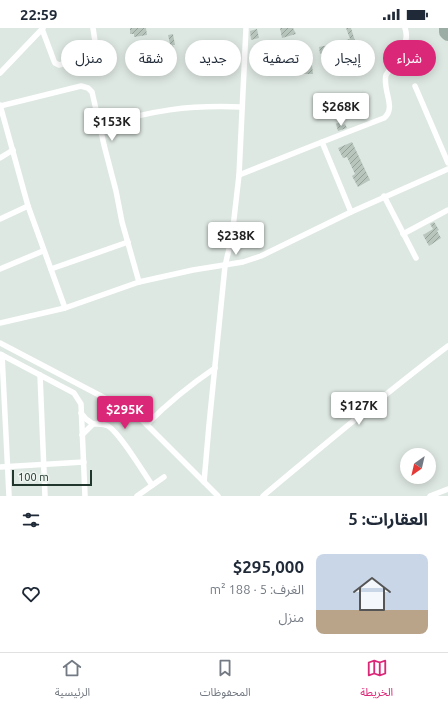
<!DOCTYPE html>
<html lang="ar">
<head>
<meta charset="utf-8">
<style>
  :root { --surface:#fff; --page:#f6f6f7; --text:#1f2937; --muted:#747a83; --line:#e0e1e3; --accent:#db2777 }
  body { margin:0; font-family:Ubuntu,"Noto Sans Arabic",sans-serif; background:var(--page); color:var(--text); direction:rtl; height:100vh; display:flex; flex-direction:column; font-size:15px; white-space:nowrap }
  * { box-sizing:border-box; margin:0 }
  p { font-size:13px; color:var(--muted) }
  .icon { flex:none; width:22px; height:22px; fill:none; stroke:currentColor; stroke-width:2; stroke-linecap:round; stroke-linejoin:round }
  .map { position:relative; height:468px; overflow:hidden; direction:ltr }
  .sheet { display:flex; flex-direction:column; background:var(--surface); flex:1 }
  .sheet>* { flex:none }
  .guide { position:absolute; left:12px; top:12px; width:424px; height:36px; direction:rtl; display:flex; gap:8px }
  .needle { width:26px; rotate:214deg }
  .buttons { position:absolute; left:400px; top:420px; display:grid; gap:8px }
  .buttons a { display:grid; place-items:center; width:36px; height:36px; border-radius:50%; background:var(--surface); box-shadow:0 2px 10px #0003; font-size:20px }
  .scale { position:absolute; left:12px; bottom:10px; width:80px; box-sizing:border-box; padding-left:4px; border:2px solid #21362d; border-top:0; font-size:11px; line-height:14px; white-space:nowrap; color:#21362d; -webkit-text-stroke:3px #eef5f0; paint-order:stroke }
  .price { position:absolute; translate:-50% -34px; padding:0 9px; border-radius:4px; background:#fff; color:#222; font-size:13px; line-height:26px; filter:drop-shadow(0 1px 2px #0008) }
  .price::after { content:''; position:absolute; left:50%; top:24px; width:12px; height:9px; margin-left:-6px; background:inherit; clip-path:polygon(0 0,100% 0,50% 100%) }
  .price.selected { background:var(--accent); color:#fff }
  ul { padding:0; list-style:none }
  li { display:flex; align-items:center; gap:12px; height:100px; padding:0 20px }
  li span { display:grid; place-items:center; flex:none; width:112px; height:80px; border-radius:8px; color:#555 }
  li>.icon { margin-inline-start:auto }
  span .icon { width:48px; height:48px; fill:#fffc; stroke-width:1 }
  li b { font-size:17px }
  h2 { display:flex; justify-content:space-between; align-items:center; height:48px; padding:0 20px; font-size:17px }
  .chip { padding:0 14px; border-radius:18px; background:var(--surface); box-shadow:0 2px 10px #0003; font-size:14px; line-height:36px }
  .chip.selected { background:var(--accent); color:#fff }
  .status { display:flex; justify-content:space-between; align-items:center; height:28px; padding:0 20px; background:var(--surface); direction:ltr }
  .status svg { height:11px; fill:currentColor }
  .tab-bar { display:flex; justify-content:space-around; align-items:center; height:56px; border-top:1px solid var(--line); background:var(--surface); font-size:11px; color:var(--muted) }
  .tab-bar a { display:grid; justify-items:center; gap:2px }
  .tab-bar .selected { color:var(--accent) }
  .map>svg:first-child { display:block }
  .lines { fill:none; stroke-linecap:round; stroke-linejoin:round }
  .taxiway { stroke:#9cada5; stroke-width:14 }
  .building { fill:url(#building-hatch) }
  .minor { stroke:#fff; stroke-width:5.5 }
</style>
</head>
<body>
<div class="status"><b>22:59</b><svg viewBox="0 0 49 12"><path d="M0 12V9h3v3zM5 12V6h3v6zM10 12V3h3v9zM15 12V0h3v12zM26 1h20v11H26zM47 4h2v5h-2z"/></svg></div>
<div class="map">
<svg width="448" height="468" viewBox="0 0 448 468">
  <defs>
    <pattern id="building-hatch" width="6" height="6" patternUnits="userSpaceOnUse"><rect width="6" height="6" fill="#b7c5bd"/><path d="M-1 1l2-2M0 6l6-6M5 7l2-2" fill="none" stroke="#94a19a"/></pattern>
  </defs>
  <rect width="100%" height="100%" fill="#dee8e2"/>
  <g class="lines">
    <polyline class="taxiway" points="446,0 446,4 448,6"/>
  </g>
  <g class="building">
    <polygon points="130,0 146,0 147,7 134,9 134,6 130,6"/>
    <polygon points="280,0 293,0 296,6 282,10"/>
    <polygon points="346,0 351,0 356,16 349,18 346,12 350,11"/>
    <polygon points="257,1 259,10 251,12 250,3"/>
    <polygon points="173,6 175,17 173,17 176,34 153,38 152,29 163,27 162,17 170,16 168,7"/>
    <polygon points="198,16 207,16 208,25 199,25"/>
    <polygon points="329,17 330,23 320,26 319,19"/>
    <polygon points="292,21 293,25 296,24 298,30 274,37 272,27"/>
    <polygon points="312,37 313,46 301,46 302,40 307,44 307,38"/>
    <polygon points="340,94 341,98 345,96 347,100 338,103 336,96"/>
    <polygon points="352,114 370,152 358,159 352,148 355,146 347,129 343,130 338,120"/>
    <polygon points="434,194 439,202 437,203 441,210 429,218 423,207 433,201 430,196"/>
  </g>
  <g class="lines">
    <g class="minor">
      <polyline points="42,1 54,33 55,35 59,37 93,29 96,20 93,0"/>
      <polyline points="0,45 43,0"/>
      <polyline points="415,58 448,135"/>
      <polyline points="0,77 28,178 65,280"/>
      <polyline points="0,78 81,58 88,60 92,64 100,99"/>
      <path d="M322 114 384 90C397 80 382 62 386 47 395 34 411 17 405 0"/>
      <polyline points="0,130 13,122"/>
      <polyline points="239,147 322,114 351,184"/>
      <polyline points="384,168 416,230"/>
      <polyline points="0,191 28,178"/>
      <polyline points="403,206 448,182"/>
      <polyline points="0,241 43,223"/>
      <polyline points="51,241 128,214"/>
      <path d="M139 254 122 194 116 163 104 117 100 99C149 82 190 77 241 79"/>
      <polyline points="0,295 65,280 139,254 193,242 243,234 261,228 351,184 448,141"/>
      <polyline points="0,315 120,378 142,392 218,468"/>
      <polyline points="0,326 74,365 81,376 85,468"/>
      <polyline points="2,327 9,468"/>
      <polyline points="40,347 45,468"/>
      <polyline points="81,385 86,391 93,396"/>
      <path d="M147 396C168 375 190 357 215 340"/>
      <path d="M82 407 93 396C98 396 103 395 108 398 120 405 143 444 152 457"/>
      <polyline points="0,439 84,434"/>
      <polyline points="204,454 209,397 225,238 232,208 239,147 246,0"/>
      <polyline points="137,468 164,449"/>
      <path d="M263 468C324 417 384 366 448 318"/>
      <polyline points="430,468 448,461"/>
    </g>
  </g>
</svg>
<div class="buttons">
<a><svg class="needle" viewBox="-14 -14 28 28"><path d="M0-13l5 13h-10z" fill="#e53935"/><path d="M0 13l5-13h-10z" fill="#747a83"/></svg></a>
</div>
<div class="scale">100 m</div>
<b class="price" style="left:341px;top:99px">$268K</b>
<b class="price" style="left:112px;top:114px">$153K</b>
<b class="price" style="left:236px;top:228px">$238K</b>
<b class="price" style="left:359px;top:398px">$127K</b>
<b class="price selected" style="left:125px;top:402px">$295K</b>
<div class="guide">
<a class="chip selected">شراء</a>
<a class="chip">إيجار</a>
<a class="chip">تصفية</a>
<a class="chip">جديد</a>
<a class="chip">شقة</a>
<a class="chip">منزل</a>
</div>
</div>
<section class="sheet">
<h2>العقارات: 5<svg class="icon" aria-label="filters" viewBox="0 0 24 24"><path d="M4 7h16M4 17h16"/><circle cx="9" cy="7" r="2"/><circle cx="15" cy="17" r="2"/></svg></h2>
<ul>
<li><span style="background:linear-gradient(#c9d6e8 70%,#b9a48a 0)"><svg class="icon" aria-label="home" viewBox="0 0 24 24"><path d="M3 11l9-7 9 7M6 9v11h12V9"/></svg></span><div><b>$295,000</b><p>الغرف: 5 · 188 m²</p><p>منزل</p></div><svg class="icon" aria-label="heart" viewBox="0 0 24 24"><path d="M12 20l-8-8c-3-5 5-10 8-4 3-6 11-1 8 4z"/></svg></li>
</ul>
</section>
<nav class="tab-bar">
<a class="selected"><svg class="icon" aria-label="map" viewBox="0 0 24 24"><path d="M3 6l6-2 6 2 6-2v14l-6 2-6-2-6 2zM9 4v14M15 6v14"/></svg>الخريطة</a>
<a><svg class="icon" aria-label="saved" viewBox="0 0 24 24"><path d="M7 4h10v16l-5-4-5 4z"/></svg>المحفوظات</a>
<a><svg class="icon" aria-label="home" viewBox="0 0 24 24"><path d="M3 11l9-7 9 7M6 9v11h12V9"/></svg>الرئيسية</a>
</nav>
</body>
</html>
